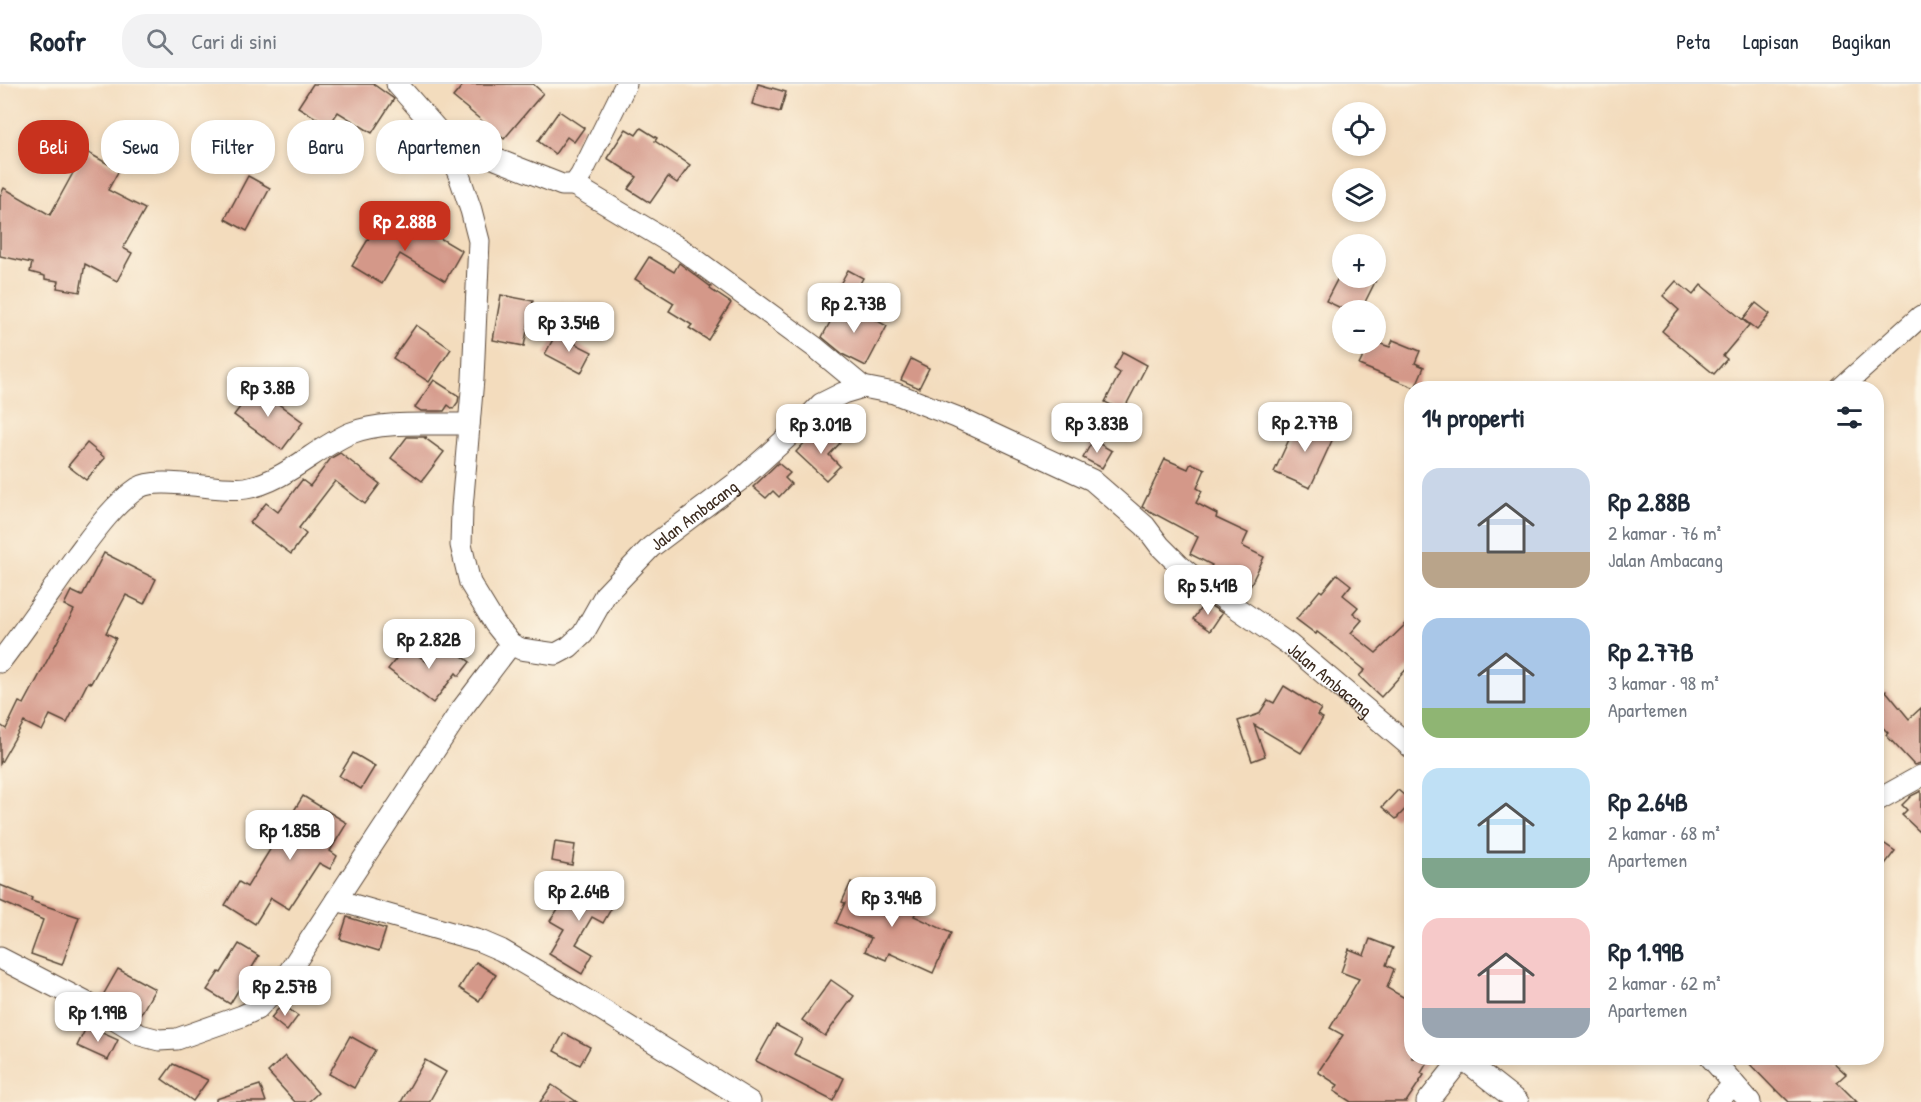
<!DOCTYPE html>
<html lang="id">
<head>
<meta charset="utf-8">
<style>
  :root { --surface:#fff; --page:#f2f2f3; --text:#1f2937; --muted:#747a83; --line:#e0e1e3; --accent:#c8321e }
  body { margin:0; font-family:"Patrick Hand",sans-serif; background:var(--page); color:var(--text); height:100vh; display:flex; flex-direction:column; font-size:22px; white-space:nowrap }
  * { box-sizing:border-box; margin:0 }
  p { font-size:20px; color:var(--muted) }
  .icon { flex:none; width:33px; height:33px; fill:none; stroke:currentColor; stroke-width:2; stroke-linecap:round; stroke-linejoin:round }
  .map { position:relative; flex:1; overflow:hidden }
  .drawer { position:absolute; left:1404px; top:297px; width:480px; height:684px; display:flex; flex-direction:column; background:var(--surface); border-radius:24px; box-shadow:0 3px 9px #0003 }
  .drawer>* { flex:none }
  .banner { position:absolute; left:18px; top:36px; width:570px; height:54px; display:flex; gap:12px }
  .fabs { position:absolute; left:1332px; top:18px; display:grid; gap:12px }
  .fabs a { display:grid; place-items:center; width:54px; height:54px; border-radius:50%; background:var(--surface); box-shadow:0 3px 9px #0003; font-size:30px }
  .price { position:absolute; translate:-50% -51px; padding:0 14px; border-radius:12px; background:#fff; color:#222; font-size:20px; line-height:39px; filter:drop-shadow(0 2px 3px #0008) }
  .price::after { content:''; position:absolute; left:50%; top:36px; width:18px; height:14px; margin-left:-9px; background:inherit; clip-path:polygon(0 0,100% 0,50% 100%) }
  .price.on { background:var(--accent); color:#fff }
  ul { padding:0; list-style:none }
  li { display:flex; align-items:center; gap:18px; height:150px; padding:0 18px }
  li span { display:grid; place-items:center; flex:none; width:168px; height:120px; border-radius:18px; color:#555 }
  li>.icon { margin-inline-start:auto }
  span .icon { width:72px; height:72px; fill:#fffc; stroke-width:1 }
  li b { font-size:26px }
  h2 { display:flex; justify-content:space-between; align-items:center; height:72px; padding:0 18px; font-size:26px }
  .tag { padding:0 21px; border-radius:24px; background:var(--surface); box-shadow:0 3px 9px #0003; font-size:21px; line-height:54px }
  .tag.on { background:var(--accent); color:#fff }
  header { display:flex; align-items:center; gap:36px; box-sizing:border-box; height:84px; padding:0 30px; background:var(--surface); border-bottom:2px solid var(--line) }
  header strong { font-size:28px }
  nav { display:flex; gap:33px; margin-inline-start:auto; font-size:21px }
  .search { width:420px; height:54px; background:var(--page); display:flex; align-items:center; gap:15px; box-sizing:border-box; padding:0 21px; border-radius:24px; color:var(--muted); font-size:22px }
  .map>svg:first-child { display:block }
  .building { fill:#d49889 }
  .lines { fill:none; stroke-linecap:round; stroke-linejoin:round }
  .minor-casing { stroke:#574536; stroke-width:23 }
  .minor { stroke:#fff; stroke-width:21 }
  .labels { text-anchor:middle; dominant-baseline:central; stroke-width:4.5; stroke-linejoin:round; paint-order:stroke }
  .street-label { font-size:18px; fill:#3b2a1e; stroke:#fcf5e5 }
</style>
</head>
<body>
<header>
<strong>Roofr</strong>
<div class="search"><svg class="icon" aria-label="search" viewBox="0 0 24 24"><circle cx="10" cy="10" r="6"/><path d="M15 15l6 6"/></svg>Cari di sini</div>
<nav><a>Peta</a><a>Lapisan</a><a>Bagikan</a></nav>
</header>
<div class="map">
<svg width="1921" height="1018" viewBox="0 0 1921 1018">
  <rect width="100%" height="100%" fill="#fcf5e5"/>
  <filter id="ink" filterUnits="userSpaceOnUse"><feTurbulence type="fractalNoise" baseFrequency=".0167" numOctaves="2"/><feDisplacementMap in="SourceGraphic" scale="12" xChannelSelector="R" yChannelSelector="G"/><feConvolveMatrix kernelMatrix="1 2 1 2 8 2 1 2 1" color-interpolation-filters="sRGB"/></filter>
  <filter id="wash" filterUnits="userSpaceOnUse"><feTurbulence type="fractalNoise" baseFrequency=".008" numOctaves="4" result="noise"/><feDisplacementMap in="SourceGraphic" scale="24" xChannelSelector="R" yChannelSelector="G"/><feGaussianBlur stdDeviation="1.35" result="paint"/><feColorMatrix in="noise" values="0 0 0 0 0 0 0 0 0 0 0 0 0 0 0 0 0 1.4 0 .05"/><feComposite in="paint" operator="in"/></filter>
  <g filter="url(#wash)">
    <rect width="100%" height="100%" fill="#f3dcbd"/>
    <g id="blocks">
      <g class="building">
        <polygon points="313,0 373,0 394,15 372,49 338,28 329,42 298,23"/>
        <polygon points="464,0 533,0 543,9 504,55 453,13"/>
        <polygon points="758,0 786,8 780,28 752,20"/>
        <polygon points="559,27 584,44 574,58 567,53 555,70 538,57"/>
        <polygon points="641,44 657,54 655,57 690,81 677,99 668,93 650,119 628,105 637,93 607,74 626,45 636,51"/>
        <polygon points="85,67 119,86 108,106 145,125 123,164 132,169 117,197 85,180 80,208 57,204 59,197 45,195 45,192 30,188 32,179 0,172 0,112 4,104 50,131"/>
        <polygon points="248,92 270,104 247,147 225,135"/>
        <polygon points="381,134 412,152 418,141 462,167 445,197 400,170 382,200 352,182"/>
        <polygon points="649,173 674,188 679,179 711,203 710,205 731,219 708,256 689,244 692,241 669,227 674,219 635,195"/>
        <polygon points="848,186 863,194 849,219 834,211"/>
        <polygon points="1338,194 1377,194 1361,226 1345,226 1326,217"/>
        <polygon points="1676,197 1693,211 1701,201 1749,241 1723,272 1727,275 1714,290 1662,247 1679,226 1663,212"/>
        <polygon points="501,211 533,217 524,262 493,256"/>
        <polygon points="841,218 887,242 866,282 844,271 822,253"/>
        <polygon points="1756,219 1770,230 1757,246 1743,235"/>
        <polygon points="416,241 451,265 429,298 393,274"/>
        <polygon points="556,250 592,268 581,289 545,270"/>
        <polygon points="1393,256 1420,267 1415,279 1424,283 1415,304 1359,281 1369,260 1381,260 1390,263"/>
        <polygon points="1123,268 1147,281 1123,327 1105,318 1120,289 1114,285"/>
        <polygon points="911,275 929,284 919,304 901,296"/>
        <polygon points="434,296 459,312 458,318 453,325 448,321 444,327 421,327 415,323"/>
        <polygon points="255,303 303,338 282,366 234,331"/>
        <polygon points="1299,334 1335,350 1310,404 1274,388"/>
        <polygon points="826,347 840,359 829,371 840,382 826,396 796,368 807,356 810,359 813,357 815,358"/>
        <polygon points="407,353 427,353 425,354 444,368 422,397 391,374"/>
        <polygon points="1093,356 1112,367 1102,384 1083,374"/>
        <polygon points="87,359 105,374 86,396 68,382"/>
        <polygon points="340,369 380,400 365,420 335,397 299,444 306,450 291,470 250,439 266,419 278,428 302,396 310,402 331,374"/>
        <polygon points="1165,375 1188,385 1191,379 1205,385 1197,404 1202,407 1196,419 1217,430 1216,434 1248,449 1242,462 1264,473 1250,502 1210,484 1212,481 1190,470 1198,453 1142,423"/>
        <polygon points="778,379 790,389 785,394 791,400 779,413 773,407 766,414 753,403"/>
        <polygon points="104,469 156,495 144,520 126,511 106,549 116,554 91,599 88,598 67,639 50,631 42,647 24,638 0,680 0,641 6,645 19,618 24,620 74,526 64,521 71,507 82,512"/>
        <polygon points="1337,490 1351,501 1343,511 1358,523 1353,529 1362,536 1351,549 1376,569 1412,534 1412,579 1381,613 1359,592 1365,586 1338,564 1317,548 1316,550 1296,535 1320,506 1322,508"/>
        <polygon points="1205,518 1222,529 1210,547 1193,535"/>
        <polygon points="443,558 470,578 459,592 456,589 433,619 388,585 406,562 428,579"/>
        <polygon points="1284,602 1321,625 1317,631 1323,634 1301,669 1254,641 1265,672 1252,677 1238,637 1259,630 1268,616 1274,619"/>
        <polygon points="1886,607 1909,635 1921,624 1921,679 1914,681 1886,651 1888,649 1876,636 1876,614"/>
        <polygon points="353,669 375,682 361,705 339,692"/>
        <polygon points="1398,706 1412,718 1396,735 1382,723"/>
        <polygon points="1921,707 1921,749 1902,731 1907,726 1902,721 1911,712"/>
        <polygon points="303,712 347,739 330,767 337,772 330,785 319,779 289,825 271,814 255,840 225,821 239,798 247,803"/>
        <polygon points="1876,754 1895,767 1876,792"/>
        <polygon points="555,758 575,761 572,781 552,777"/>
        <polygon points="579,793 616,816 603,839 592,833 576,860 593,870 582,890 549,870 564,845 550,837"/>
        <polygon points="851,798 918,824 914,832 951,849 933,889 889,869 886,876 865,867 871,854 836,839 845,819 842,818"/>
        <polygon points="0,801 32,814 31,817 79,833 62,881 31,870 43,836 0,817"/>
        <polygon points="347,833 386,845 379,867 340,855"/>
        <polygon points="1370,855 1393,864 1386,881 1394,885 1387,904 1412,918 1412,974 1430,974 1421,989 1424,991 1406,1018 1351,1018 1334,1007 1338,1001 1318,988 1343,951 1330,944 1359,895 1341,888 1349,865 1364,871"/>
        <polygon points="239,860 259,872 230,920 207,906 219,888 221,889"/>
        <polygon points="476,878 496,891 479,917 459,904"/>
        <polygon points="118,885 155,905 138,935 102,913"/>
        <polygon points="831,896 854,912 825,952 802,936"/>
        <polygon points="282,920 298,932 287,947 271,934"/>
        <polygon points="776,941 802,955 794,970 844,994 833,1017 756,977"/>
        <polygon points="87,942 118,956 108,976 77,962"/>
        <polygon points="564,949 590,963 580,981 554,967"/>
        <polygon points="350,952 375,966 354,1004 329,990"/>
        <polygon points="285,972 318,1009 308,1018 295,1018 268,988"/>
        <polygon points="1744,974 1829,974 1846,990 1837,998 1857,1018 1789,1018 1777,1006 1776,1007"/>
        <polygon points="425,976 446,988 429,1018 401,1018"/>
        <polygon points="173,980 208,996 193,1017 162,995"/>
        <polygon points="260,1001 266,1018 216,1018 216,1015"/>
        <polygon points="552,1001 577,1018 540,1018"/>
      </g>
    </g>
  </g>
  <g filter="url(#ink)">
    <use href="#blocks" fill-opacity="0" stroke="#574536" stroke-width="1.5"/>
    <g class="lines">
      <defs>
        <g id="minor">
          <path id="s1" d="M397 0 441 50 459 91 471 126 479 157 473 295 462 424 461 461 470 499 495 540 511 560 521 565 556 570 569 563 583 550 605 511 651 463 740 396 800 342 821 320 843 309 863 303 894 309 956 333 1092 396 1145 442 1160 462 1180 482 1202 500 1290 561 1412 664"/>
          <polyline points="441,50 498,76 562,101 574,101 581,91 626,0"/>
          <polyline points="574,101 681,165 816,264 863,303"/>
          <polyline points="1841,304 1921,232"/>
          <path d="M0 578C27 543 51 507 77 471 95 447 113 421 138 404 157 391 220 408 246 404 286 397 315 364 351 349 382 336 435 341 469 340"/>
          <polyline points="1876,717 1921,692"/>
          <polyline points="336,816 480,857 501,866 578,911 750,1018"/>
          <polyline points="0,874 87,919 140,951 159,956 177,955 242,932 257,925 283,897 461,626 511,560"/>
          <polyline points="1462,974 1518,1018"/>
          <polyline points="1711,974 1750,1018"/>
          <polyline points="1427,1018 1462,974"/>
          <polyline points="1717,1018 1734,1000"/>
        </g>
      </defs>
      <use href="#minor" class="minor-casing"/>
      <use href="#minor" class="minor"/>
    </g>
  </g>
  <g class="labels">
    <g class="street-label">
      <text stroke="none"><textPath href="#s1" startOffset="843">Jalan Ambacang</textPath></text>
      <text stroke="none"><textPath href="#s1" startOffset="1617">Jalan Ambacang</textPath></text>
    </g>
  </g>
</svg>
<div class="fabs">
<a><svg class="icon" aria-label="locate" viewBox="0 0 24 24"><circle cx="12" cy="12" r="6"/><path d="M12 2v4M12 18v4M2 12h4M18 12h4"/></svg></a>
<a><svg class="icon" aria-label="layers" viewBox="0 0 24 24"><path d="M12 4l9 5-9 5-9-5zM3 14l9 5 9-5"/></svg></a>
<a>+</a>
<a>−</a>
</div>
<b class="price on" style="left:405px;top:168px">Rp 2.88B</b>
<b class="price" style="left:854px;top:250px">Rp 2.73B</b>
<b class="price" style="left:569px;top:269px">Rp 3.54B</b>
<b class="price" style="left:268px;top:334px">Rp 3.8B</b>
<b class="price" style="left:1305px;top:369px">Rp 2.77B</b>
<b class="price" style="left:1097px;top:370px">Rp 3.83B</b>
<b class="price" style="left:821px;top:371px">Rp 3.01B</b>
<b class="price" style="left:1208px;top:532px">Rp 5.41B</b>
<b class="price" style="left:429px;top:586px">Rp 2.82B</b>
<b class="price" style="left:290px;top:777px">Rp 1.85B</b>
<b class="price" style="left:579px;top:838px">Rp 2.64B</b>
<b class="price" style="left:892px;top:844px">Rp 3.94B</b>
<b class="price" style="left:285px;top:933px">Rp 2.57B</b>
<b class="price" style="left:98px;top:959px">Rp 1.99B</b>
<div class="banner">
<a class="tag on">Beli</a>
<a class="tag">Sewa</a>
<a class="tag">Filter</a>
<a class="tag">Baru</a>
<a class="tag">Apartemen</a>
</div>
<section class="drawer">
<h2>14 properti<svg class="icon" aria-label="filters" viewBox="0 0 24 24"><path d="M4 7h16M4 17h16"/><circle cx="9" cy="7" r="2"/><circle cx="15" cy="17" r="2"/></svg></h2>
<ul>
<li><span style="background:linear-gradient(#c9d6e8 70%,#b9a48a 0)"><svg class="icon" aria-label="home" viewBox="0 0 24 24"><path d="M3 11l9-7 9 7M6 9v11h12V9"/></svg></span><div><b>Rp 2.88B</b><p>2 kamar · 76 m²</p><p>Jalan Ambacang</p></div></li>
<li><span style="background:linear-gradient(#a9c7e8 75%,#8fb573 0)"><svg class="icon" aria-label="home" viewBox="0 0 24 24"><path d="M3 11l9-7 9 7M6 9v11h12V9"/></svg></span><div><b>Rp 2.77B</b><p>3 kamar · 98 m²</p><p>Apartemen</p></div></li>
<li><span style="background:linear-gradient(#bfe0f5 75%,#7fa58c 0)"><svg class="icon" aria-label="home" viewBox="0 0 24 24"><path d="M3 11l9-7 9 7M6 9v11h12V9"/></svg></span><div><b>Rp 2.64B</b><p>2 kamar · 68 m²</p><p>Apartemen</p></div></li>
<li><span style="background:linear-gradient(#f6c9c9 75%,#9aa5b1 0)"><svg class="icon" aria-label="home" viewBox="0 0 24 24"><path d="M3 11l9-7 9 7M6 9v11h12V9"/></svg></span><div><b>Rp 1.99B</b><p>2 kamar · 62 m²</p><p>Apartemen</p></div></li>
</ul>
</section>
</div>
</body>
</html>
